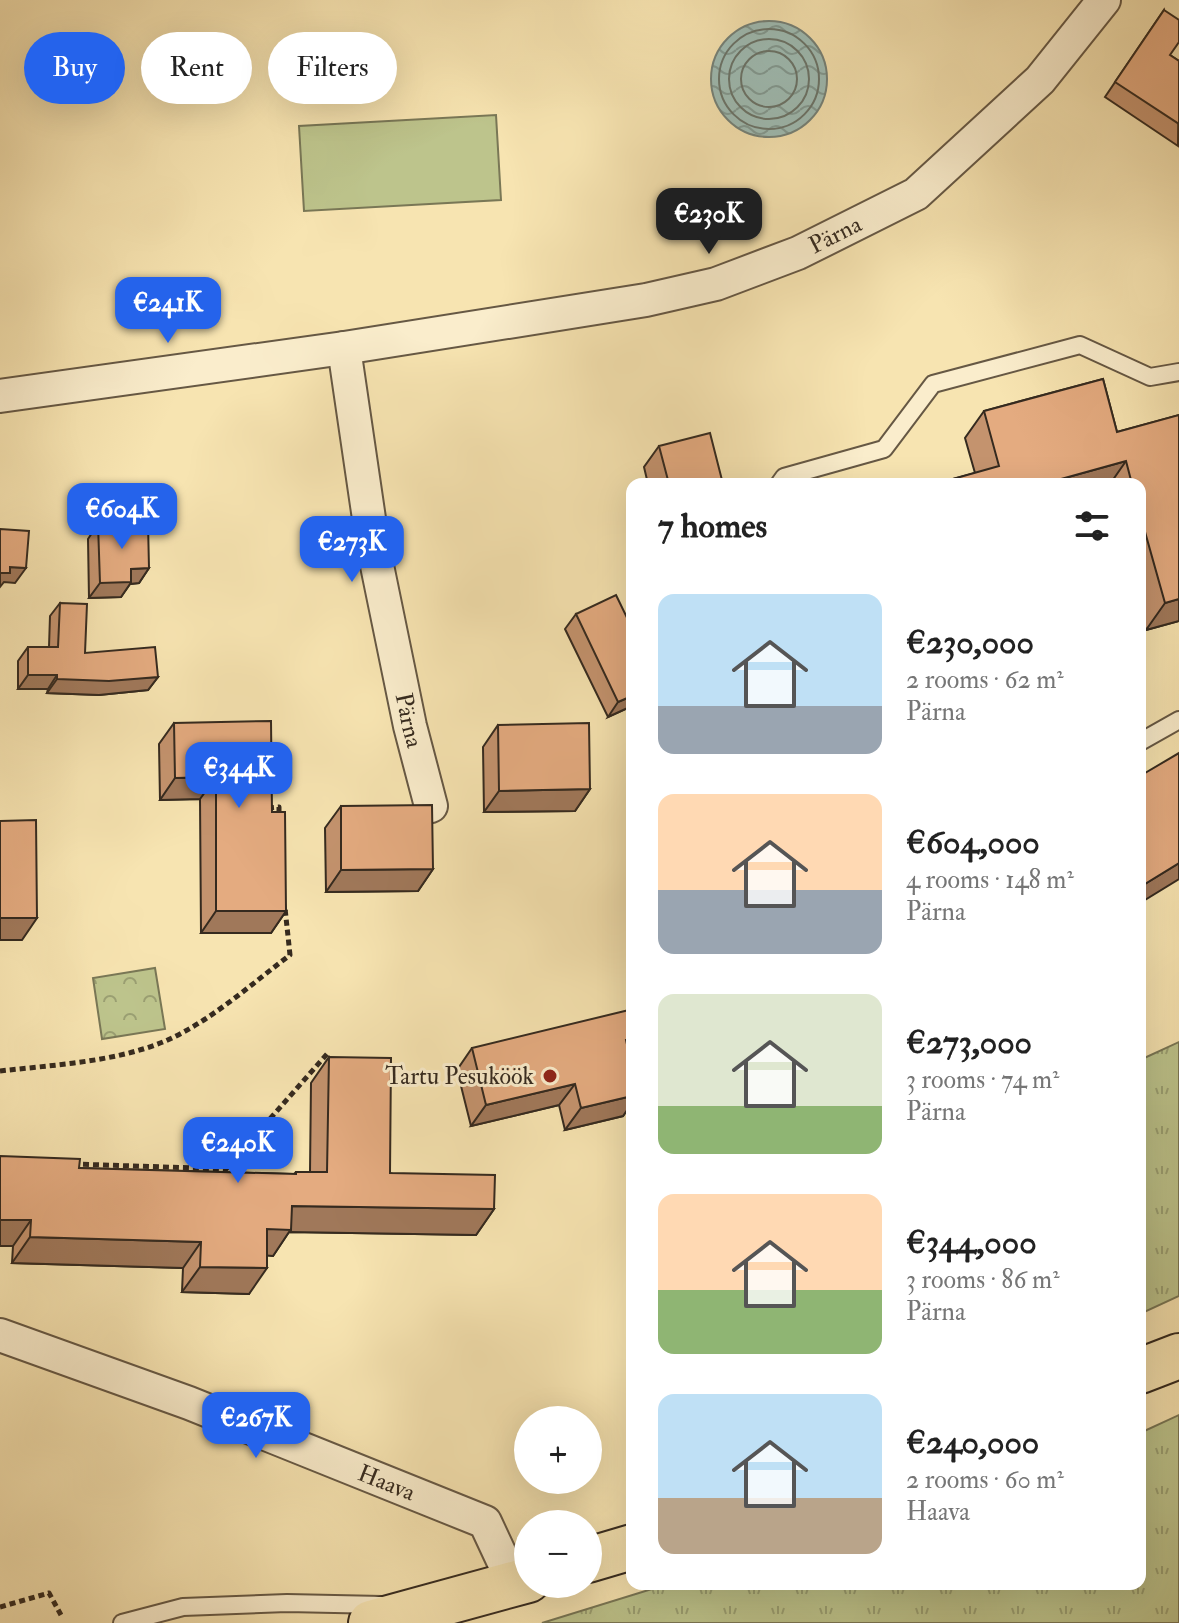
<!DOCTYPE html>
<html lang="en">
<head>
<meta charset="utf-8">
<style>
  :root { --surface:#fff; --page:#f6f6f6; --text:#222; --muted:#767676; --accent:#2563eb }
  body { margin:0; font-family:"IM FELL Double Pica",serif; background:var(--page); color:var(--text); height:100vh; display:flex; flex-direction:column; font-size:30px; white-space:nowrap }
  * { box-sizing:border-box; margin:0 }
  p { font-size:26px; color:var(--muted) }
  .icon { flex:none; width:44px; height:44px; fill:none; stroke:currentColor; stroke-width:2; stroke-linecap:round; stroke-linejoin:round }
  .map { position:relative; flex:1; overflow:hidden }
  .drawer { position:absolute; left:626px; top:478px; width:520px; height:1112px; display:flex; flex-direction:column; background:var(--surface); border-radius:16px; box-shadow:0 8px 32px #0002 }
  .drawer>* { flex:none }
  .top-card { position:absolute; left:24px; top:32px; width:482px; height:72px; display:flex; gap:16px }
  .tools { position:absolute; left:514px; top:1406px; display:grid; gap:16px }
  .tools a { display:grid; place-items:center; width:88px; height:88px; border-radius:50%; background:var(--surface); box-shadow:0 8px 32px #0002; font-size:40px }
  .price { position:absolute; translate:-50% -68px; padding:0 18px; border-radius:16px; background:var(--accent); color:#fff; font-size:26px; line-height:52px; filter:drop-shadow(0 2px 4px #0008) }
  .price::after { content:''; position:absolute; left:50%; top:48px; width:24px; height:18px; margin-left:-12px; background:inherit; clip-path:polygon(0 0,100% 0,50% 100%) }
  .price.active { background:#222; color:#fff }
  ul { padding:0; list-style:none }
  li { display:flex; align-items:center; gap:24px; height:200px; padding:0 32px }
  li span { display:grid; place-items:center; flex:none; width:224px; height:160px; border-radius:16px; color:#555 }
  li>.icon { margin-inline-start:auto }
  span .icon { width:96px; height:96px; fill:#fffc; stroke-width:1 }
  li b { font-size:34px }
  h2 { display:flex; justify-content:space-between; align-items:center; height:96px; padding:0 32px; font-size:34px }
  .pill { padding:0 28px; border-radius:36px; background:var(--surface); box-shadow:0 8px 32px #0002; font-size:28px; line-height:72px }
  .pill.active { background:var(--accent); color:#fff }
  .map>svg:first-child { display:block }
  .grass { fill:url(#grass-tufts); stroke:#797756; stroke-width:2 }
  .forest { fill:url(#forest-crowns); stroke:#797756; stroke-width:2 }
  .pitch { fill:#bdc48c; stroke:#797756; stroke-width:2 }
  .water { fill:url(#water-waves); stroke:#758279; stroke-width:2 }
  .lines { fill:none; stroke-linecap:round; stroke-linejoin:round }
  .shore { stroke:#6a746a; stroke-width:2 }
  .lane-casing { stroke:#665844; stroke-width:20 }
  .street-casing { stroke:#665844; stroke-width:36 }
  .highway-casing { stroke:#352a1f; stroke-width:48 }
  .path { stroke:#352a1f; stroke-width:5; stroke-dasharray:6 4; stroke-linecap:butt }
  .lane { stroke:#faedcc; stroke-width:16 }
  .street { stroke:#faedcc; stroke-width:32 }
  .highway { stroke:#f7e4b1; stroke-width:44 }
  .wall { fill:#c4936e; stroke:#352a1f; stroke-width:2 }
  .shaded-wall { fill:#a0785a; stroke:#352a1f; stroke-width:2 }
  .building { fill:#e4ab80; stroke:#352a1f; stroke-width:2 }
  .poi-dot { fill:#8f2418; stroke:#faedcc; stroke-width:3 }
  .labels { text-anchor:middle; dominant-baseline:central; stroke-width:6; stroke-linejoin:round; paint-order:stroke }
  .street-label { font-size:24px; fill:#352a1f; stroke:#faedcc }
  .poi-label { font-size:24px; fill:#352a1f; stroke:#faedcc; text-anchor:end }
</style>
</head>
<body>
<div class="map">
<svg width="1179" height="1623" viewBox="0 0 1179 1623">
  <defs>
    <pattern id="grass-tufts" width="24" height="20" patternUnits="userSpaceOnUse" patternTransform="scale(2)"><rect width="24" height="20" fill="#bdc48c"/><path d="M3 7l-1-3M5 7V3M7 7l1-3M15 17l-1-3M17 17v-4M19 17l1-3" fill="none" stroke="#9a9f72"/></pattern>
    <pattern id="forest-crowns" width="20" height="18" patternUnits="userSpaceOnUse" patternTransform="scale(2)"><rect width="20" height="18" fill="#bdc48c"/><path d="M2 6a3 3 0 1 1 6 0M12 15a3 3 0 1 1 6 0" fill="none" stroke="#9a9f72"/></pattern>
    <pattern id="water-waves" width="16" height="10" patternUnits="userSpaceOnUse" patternTransform="scale(2)"><rect width="16" height="10" fill="#9fbdb5"/><path d="M0 5q4-4 8 0t8 0" fill="none" stroke="#829a93"/></pattern>
  </defs>
  <rect width="100%" height="100%" fill="#f7e4b1"/>
  <filter id="stains"><feTurbulence type="fractalNoise" baseFrequency=".0025" numOctaves="4"/><feColorMatrix values="0 0 0 0 .2 0 0 0 0 .09 0 0 0 0 .02 0 0 0 .5 -.17"/></filter>
  <radialGradient id="worn" r=".72"><stop offset=".6" stop-color="#630" stop-opacity="0"/><stop offset="1" stop-color="#630" stop-opacity=".3"/></radialGradient>
  <g class="grass">
    <polygon points="1179,1042 1179,1296 1140,1314 1140,1060"/>
    <polygon points="1179,1415 1179,1623 542,1623 668,1584 1140,1584 1140,1433"/>
  </g>
  <polygon class="forest" points="155,968 165,1029 102,1039 93,978"/>
  <polygon class="pitch" points="496,115 501,200 304,211 299,126"/>
  <circle class="water" cx="769" cy="79" r="58"/>
  <g class="lines">
    <g class="shore">
      <circle cx="769" cy="79" r="50"/>
      <circle cx="769" cy="79" r="40"/>
      <circle cx="769" cy="79" r="28"/>
    </g>
    <defs>
      <g id="lane">
        <polyline points="779,484 784,477 884,449 933,384 1080,345 1150,377 1179,372"/>
        <polyline points="1140,742 1179,720"/>
        <polyline points="122,1623 183,1607 287,1603 382,1605"/>
      </g>
      <g id="street">
        <path id="s1" d="M344 348 373 546 410 726 431 806"/>
        <path id="s2" d="M0 396 344 348 646 300 716 284 798 253 916 194 1040 80 1104 0"/>
        <path id="s3" d="M0 1335 189 1403 485 1522 514 1584"/>
      </g>
      <g id="highway">
        <polyline points="1140,1371 1179,1356"/>
        <polyline points="588,1560 632,1547"/>
        <polyline points="371,1623 528,1580"/>
      </g>
    </defs>
    <use href="#lane" class="lane-casing"/>
    <use href="#street" class="street-casing"/>
    <use href="#highway" class="highway-casing"/>
    <g class="path">
      <polyline points="268,808 279,807 279,818"/>
      <path d="M0 1071C53 1065 114 1062 163 1042 210 1022 250 985 290 955L285 908"/>
      <polyline points="73,1164 226,1169 327,1054"/>
      <polyline points="0,1607 49,1593 61,1615"/>
    </g>
    <use href="#lane" class="lane"/>
    <use href="#street" class="street"/>
    <use href="#highway" class="highway"/>
  </g>
  <g class="wall">
    <polygon points="1164,10 1170,55 1179,61 1178,146 1105,97"/>
    <polygon points="1103,379 1117,432 1179,415 1179,621 1146,630 1140,610 1140,484 935,484 975,473 965,438 984,411"/>
    <polygon points="659,446 723,484 648,484 644,467"/>
    <polygon points="98,524 149,568 139,583 130,584 121,597 89,598 88,539"/>
    <polygon points="60,603 85,653 158,677 148,690 99,695 47,693 48,689 18,689 18,661 28,647 49,647 50,616"/>
    <polygon points="576,614 632,706 608,717 565,629"/>
    <polygon points="174,723 272,812 286,911 271,933 201,933 200,799 160,800 159,744"/>
    <polygon points="498,725 590,789 575,811 484,812 483,747"/>
    <polygon points="341,806 433,869 418,891 326,892 325,828"/>
    <polygon points="472,1048 628,1048 632,1067 632,1103 623,1116 565,1130 559,1105 471,1126 457,1070"/>
    <polygon points="329,1057 390,1173 494,1209 476,1235 289,1232 273,1256 267,1255 249,1294 182,1292 183,1268 12,1263 13,1246 0,1246 79,1168 294,1174 296,1172 310,1172 311,1083"/>
  </g>
  <g class="shaded-wall">
    <polygon points="1126,461 1110,484 1043,484"/>
    <polygon points="10,567 26,568 15,583 4,582 0,587 0,573"/>
    <polygon points="149,568 139,583 130,584 121,597 89,598 100,583 131,569"/>
    <polygon points="1179,599 1179,621 1146,630 1165,603"/>
    <polygon points="28,675 57,675 48,689 18,689"/>
    <polygon points="158,677 148,690 99,695 47,693 57,679"/>
    <polygon points="632,696 632,706 608,717 618,702"/>
    <polygon points="216,777 200,799 160,800 175,778"/>
    <polygon points="590,789 575,811 484,812 499,791"/>
    <polygon points="1179,863 1179,879 1140,903 1140,887"/>
    <polygon points="433,869 418,891 326,892 341,870"/>
    <polygon points="216,911 286,911 271,933 201,933"/>
    <polygon points="0,918 37,918 22,940 0,940"/>
    <polygon points="632,1038 632,1042 620,1059 626,1040"/>
    <polygon points="575,1084 559,1105 471,1126 486,1105"/>
    <polygon points="632,1096 632,1103 623,1116 565,1130 581,1108"/>
    <polygon points="292,1206 494,1209 476,1235 289,1232 273,1256 249,1254 267,1229"/>
    <polygon points="0,1220 31,1220 13,1246 0,1246"/>
    <polygon points="30,1237 201,1242 183,1268 12,1263"/>
    <polygon points="200,1267 267,1268 249,1294 182,1292"/>
  </g>
  <g class="building">
    <polygon points="1164,10 1179,20 1179,42 1170,55 1179,61 1179,124 1115,82"/>
    <polygon points="1103,379 1117,432 1179,415 1179,599 1165,603 1140,514 1140,484 1132,484 1126,461 1043,484 935,484 999,466 984,411"/>
    <polygon points="710,433 723,484 669,484 659,446"/>
    <polygon points="148,523 149,568 131,569 131,582 100,583 98,524"/>
    <polygon points="0,529 29,531 26,568 10,567 10,573 0,573"/>
    <polygon points="616,595 632,628 632,696 618,702 576,614"/>
    <polygon points="60,603 87,604 85,653 155,647 158,677 109,681 57,679 57,675 28,675 28,647 58,647"/>
    <polygon points="271,721 272,812 285,812 286,911 216,911 216,777 175,778 174,723"/>
    <polygon points="589,723 590,789 499,791 498,725"/>
    <polygon points="1179,753 1179,863 1140,887 1140,776"/>
    <polygon points="432,805 433,869 341,870 341,806"/>
    <polygon points="36,820 37,918 0,918 0,821"/>
    <polygon points="629,1010 632,1023 632,1038 626,1040 632,1067 632,1096 581,1108 575,1084 486,1105 472,1048"/>
    <polygon points="329,1057 391,1058 390,1173 495,1175 494,1209 292,1206 291,1230 267,1229 267,1268 200,1267 201,1242 30,1237 31,1220 0,1220 0,1156 80,1159 79,1168 296,1174 296,1172 327,1172"/>
  </g>
  <circle class="poi-dot" cx="550" cy="1076" r="8"/>
  <g class="labels">
    <g class="street-label">
      <text stroke="none"><textPath href="#s2" startOffset="854">Pärna</textPath></text>
      <text stroke="none"><textPath href="#s1" startOffset="378">Pärna</textPath></text>
      <text stroke="none"><textPath href="#s3" startOffset="414">Haava</textPath></text>
    </g>
    <g class="poi-label">
      <text x="534" y="1076">Tartu Pesuköök</text>
    </g>
  </g>
  <rect width="100%" height="100%" filter="url(#stains)"/>
  <rect width="100%" height="100%" fill="url(#worn)"/>
</svg>
<div class="tools">
<a>+</a>
<a>−</a>
</div>
<b class="price active" style="left:709px;top:256px">€230K</b>
<b class="price" style="left:168px;top:345px">€241K</b>
<b class="price" style="left:122px;top:551px">€604K</b>
<b class="price" style="left:352px;top:584px">€273K</b>
<b class="price" style="left:239px;top:810px">€344K</b>
<b class="price" style="left:238px;top:1185px">€240K</b>
<b class="price" style="left:256px;top:1460px">€267K</b>
<div class="top-card">
<a class="pill active">Buy</a>
<a class="pill">Rent</a>
<a class="pill">Filters</a>
</div>
<section class="drawer">
<h2>7 homes<svg class="icon" aria-label="filters" viewBox="0 0 24 24"><path d="M4 7h16M4 17h16"/><circle cx="9" cy="7" r="2"/><circle cx="15" cy="17" r="2"/></svg></h2>
<ul>
<li><span style="background:linear-gradient(#bfe0f5 70%,#9aa5b1 0)"><svg class="icon" aria-label="home" viewBox="0 0 24 24"><path d="M3 11l9-7 9 7M6 9v11h12V9"/></svg></span><div><b>€230,000</b><p>2 rooms · 62 m²</p><p>Pärna</p></div></li>
<li><span style="background:linear-gradient(#ffd9b3 60%,#9aa5b1 0)"><svg class="icon" aria-label="home" viewBox="0 0 24 24"><path d="M3 11l9-7 9 7M6 9v11h12V9"/></svg></span><div><b>€604,000</b><p>4 rooms · 148 m²</p><p>Pärna</p></div></li>
<li><span style="background:linear-gradient(#dfe7d0 70%,#8fb573 0)"><svg class="icon" aria-label="home" viewBox="0 0 24 24"><path d="M3 11l9-7 9 7M6 9v11h12V9"/></svg></span><div><b>€273,000</b><p>3 rooms · 74 m²</p><p>Pärna</p></div></li>
<li><span style="background:linear-gradient(#ffd9b3 60%,#8fb573 0)"><svg class="icon" aria-label="home" viewBox="0 0 24 24"><path d="M3 11l9-7 9 7M6 9v11h12V9"/></svg></span><div><b>€344,000</b><p>3 rooms · 86 m²</p><p>Pärna</p></div></li>
<li><span style="background:linear-gradient(#bfe0f5 65%,#b9a48a 0)"><svg class="icon" aria-label="home" viewBox="0 0 24 24"><path d="M3 11l9-7 9 7M6 9v11h12V9"/></svg></span><div><b>€240,000</b><p>2 rooms · 60 m²</p><p>Haava</p></div></li>
</ul>
</section>
</div>
</body>
</html>
